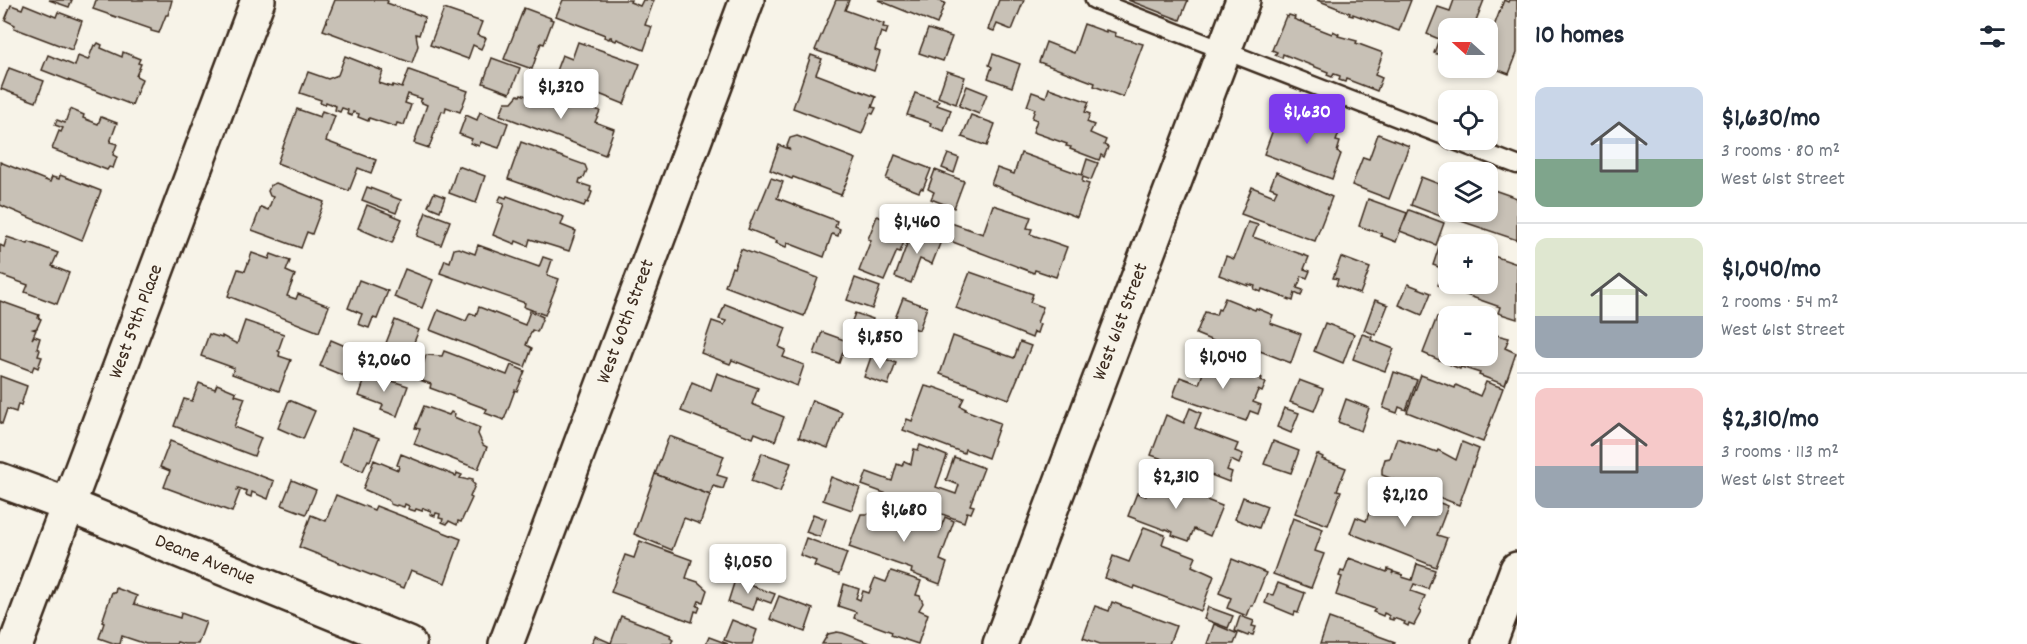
<!DOCTYPE html>
<html lang="en">
<head>
<meta charset="utf-8">
<style>
  :root { --surface:#fff; --page:#f2f2f3; --text:#1f2937; --muted:#747a83; --line:#e0e1e3; --accent:#7c3aed }
  body { margin:0; font-family:Dekko,sans-serif; background:var(--page); color:var(--text); height:100vh; display:flex; flex-direction:column; font-size:22px; white-space:nowrap }
  * { box-sizing:border-box; margin:0 }
  p { font-size:20px; color:var(--muted) }
  .icon { flex:none; width:33px; height:33px; fill:none; stroke:currentColor; stroke-width:2; stroke-linecap:round; stroke-linejoin:round }
  .map { position:relative; flex:1; overflow:hidden }
  .sheet { display:flex; flex-direction:column; background:var(--surface); width:510px }
  .sheet>* { flex:none }
  .needle { width:39px; rotate:291deg }
  .buttons { position:absolute; left:1438px; top:18px; display:grid; gap:12px }
  .buttons a { display:grid; place-items:center; width:60px; height:60px; border-radius:12px; background:var(--surface); box-shadow:0 3px 9px #0003; font-size:30px }
  .price { position:absolute; translate:-50% -51px; padding:0 14px; border-radius:6px; background:#fff; color:#222; font-size:20px; line-height:39px; filter:drop-shadow(0 2px 3px #0008) }
  .price::after { content:''; position:absolute; left:50%; top:36px; width:18px; height:14px; margin-left:-9px; background:inherit; clip-path:polygon(0 0,100% 0,50% 100%) }
  .price.active { background:var(--accent); color:#fff }
  ul { padding:0; list-style:none }
  li { display:flex; align-items:center; gap:18px; height:150px; padding:0 18px }
  li+li { border-top:2px solid var(--line) }
  li span { display:grid; place-items:center; flex:none; width:168px; height:120px; border-radius:12px; color:#555 }
  li>.icon { margin-inline-start:auto }
  span .icon { width:72px; height:72px; fill:#fffc; stroke-width:1 }
  li b { font-size:26px }
  h2 { display:flex; justify-content:space-between; align-items:center; height:72px; padding:0 18px; font-size:26px }
  main { display:flex; flex:1; min-height:0 }
  .map>svg:first-child { display:block }
  .building { fill:#c8c1b6; stroke:#3b2a1e; stroke-width:1.5 }
  .lines { fill:none; stroke-linecap:round; stroke-linejoin:round }
  .service-casing { stroke:#3b2a1e; stroke-width:21 }
  .minor-casing { stroke:#3b2a1e; stroke-width:38 }
  .tertiary-casing { stroke:#3b2a1e; stroke-width:38 }
  .service { stroke:#f7f3e8; stroke-width:16 }
  .minor { stroke:#f7f3e8; stroke-width:33 }
  .tertiary { stroke:#f7f3e8; stroke-width:33 }
  .labels { text-anchor:middle; dominant-baseline:central; stroke-width:5; stroke-linejoin:round; paint-order:stroke }
  .street-label { font-size:20px; fill:#3b2a1e; stroke:#f7f3e8 }
</style>
</head>
<body>
<main>
<div class="map">
<svg width="1517" height="644" viewBox="0 0 1517 644">
  <rect width="100%" height="100%" fill="#f7f3e8"/>
  <filter id="ink" filterUnits="userSpaceOnUse"><feTurbulence type="fractalNoise" baseFrequency=".0167" numOctaves="2"/><feDisplacementMap in="SourceGraphic" scale="12" xChannelSelector="R" yChannelSelector="G"/><feConvolveMatrix kernelMatrix="1 2 1 2 8 2 1 2 1" color-interpolation-filters="sRGB"/></filter>
  <g filter="url(#ink)">
    <g class="building">
      <polygon points="49,0 72,0 69,7"/>
      <polygon points="96,0 172,0 168,15 166,15 159,33 151,31 151,29 93,9"/>
      <polygon points="335,0 386,0 388,1 387,3 425,17 419,35 416,34 418,46 412,63 323,30"/>
      <polygon points="563,0 631,0 630,2 640,6 643,0 654,0 645,25 652,27 644,50 617,39 616,41 611,39 612,37 610,37 609,39 604,37 605,35 556,16"/>
      <polygon points="836,0 849,0 845,10 884,24 883,27 888,28 886,34 881,32 875,50 880,52 874,71 815,50"/>
      <polygon points="878,0 937,0 945,3 937,24"/>
      <polygon points="999,0 1024,0 1012,30 997,24 994,31 988,29"/>
      <polygon points="1128,0 1188,0 1180,20"/>
      <polygon points="1317,0 1411,0 1399,31 1353,14 1353,16 1349,15 1350,13"/>
      <polygon points="1454,0 1484,0 1473,28 1449,28 1449,58 1434,53 1439,39 1427,34 1438,7 1450,11"/>
      <polygon points="1504,0 1508,2 1509,0 1517,0 1517,53 1509,74 1488,66 1488,42"/>
      <polygon points="24,4 56,17 58,12 82,21 72,50 14,28 15,25 5,20 11,5 22,9"/>
      <polygon points="524,8 551,18 550,19 553,20 544,44 541,43 532,69 504,59"/>
      <polygon points="444,9 482,22 477,35 486,38 481,49 473,45 468,59 430,45"/>
      <polygon points="1289,15 1295,17 1294,19 1332,34 1333,31 1339,34 1338,36 1357,41 1356,43 1383,53 1375,75 1382,78 1377,91 1346,79 1345,82 1339,80 1340,76 1334,74 1332,77 1327,75 1328,72 1283,54 1282,58 1275,55 1277,52 1272,50 1286,16 1288,17"/>
      <polygon points="1084,24 1106,32 1106,30 1116,33 1115,36 1143,44 1123,97 1094,86 1095,83 1039,62 1046,42 1074,53"/>
      <polygon points="928,29 952,37 943,61 919,53"/>
      <polygon points="578,42 640,64 624,104 554,76 562,55 572,59"/>
      <polygon points="98,43 102,45 101,48 122,57 123,52 140,59 138,63 141,64 136,76 142,79 132,105 42,70 48,55 75,66 78,56 88,60 94,45 96,46"/>
      <polygon points="993,54 1020,64 1012,87 988,78 992,67 989,65"/>
      <polygon points="811,55 822,59 816,74 876,97 872,107 876,108 873,114 870,113 862,134 793,108"/>
      <polygon points="345,56 383,71 379,83 392,87 393,85 402,88 409,70 468,91 460,112 446,107 445,112 442,111 429,148 414,143 427,105 420,102 422,99 408,94 405,103 411,105 404,125 397,123 396,127 369,118 368,121 358,117 359,114 353,112 352,116 347,114 348,110 342,108 340,112 335,110 336,106 326,102 325,105 320,103 321,100 300,93 308,72 328,79 338,75"/>
      <polygon points="492,58 520,68 510,93 483,83"/>
      <polygon points="9,68 44,81 36,102 1,89"/>
      <polygon points="947,71 965,77 956,104 938,97"/>
      <polygon points="967,86 987,94 979,114 959,106"/>
      <polygon points="1049,88 1089,102 1085,112 1090,114 1087,122 1094,125 1090,133 1106,140 1104,145 1108,147 1104,157 1101,155 1099,160 1070,149 1071,147 1066,146 1067,144 1033,132 1037,120 1032,118 1035,109 1027,106 1032,92 1046,97"/>
      <polygon points="545,91 600,111 595,122 614,129 605,155 500,115 505,102 512,102 518,95 520,96 521,94 541,101"/>
      <polygon points="915,93 939,101 937,105 951,110 944,131 930,126 931,123 907,115"/>
      <polygon points="70,109 84,115 83,118 98,124 101,117 117,123 110,142 117,144 113,155 117,157 113,168 109,167 107,170 52,149 59,131 61,132 63,128 55,125 57,120 65,123"/>
      <polygon points="297,109 320,117 322,111 335,116 326,141 376,160 371,173 358,168 349,191 277,163"/>
      <polygon points="480,112 508,123 499,148 481,142 479,146 470,143 472,139 459,134 466,115 477,120"/>
      <polygon points="1309,112 1342,125 1336,141 1340,142 1337,152 1341,154 1332,179 1264,154 1277,119 1298,127 1300,121 1305,123"/>
      <polygon points="971,115 995,124 987,146 962,137"/>
      <polygon points="1378,134 1409,146 1389,199 1352,185 1363,157 1369,159"/>
      <polygon points="797,136 856,159 841,195 793,177 792,179 770,170 779,145 789,149 787,146 790,138"/>
      <polygon points="521,142 585,165 587,170 584,177 580,179 579,183 591,187 590,191 592,192 588,203 586,202 584,206 508,179"/>
      <polygon points="1021,153 1082,175 1087,159 1098,163 1091,180 1083,177 1082,182 1089,184 1077,217 991,184 997,168 1014,174"/>
      <polygon points="948,154 959,158 954,173 942,168"/>
      <polygon points="895,155 931,169 923,189 921,188 919,192 886,179"/>
      <polygon points="0,162 50,182 52,177 59,179 60,175 101,191 82,240 0,205"/>
      <polygon points="458,166 485,176 476,203 449,193"/>
      <polygon points="935,170 964,181 954,208 931,199 934,192 928,189"/>
      <polygon points="1276,172 1332,197 1315,241 1241,214 1252,187 1274,196 1277,190 1270,187"/>
      <polygon points="1421,177 1449,188 1440,216 1411,205"/>
      <polygon points="771,178 783,182 777,198 837,221 835,227 840,229 838,236 832,234 824,257 788,243 786,247 776,243 777,241 748,229 756,209 758,210"/>
      <polygon points="1488,180 1494,182 1491,189 1517,198 1517,240 1452,218 1454,212 1488,212"/>
      <polygon points="276,183 324,202 312,234 307,232 301,248 252,230 261,207 268,210 273,197 270,196 268,191 271,185"/>
      <polygon points="367,187 401,200 396,213 362,200"/>
      <polygon points="434,193 445,197 440,211 428,206"/>
      <polygon points="501,196 506,198 507,196 564,217 561,225 576,231 569,251 530,239 528,246 516,241 515,244 493,235 504,204 498,202"/>
      <polygon points="1368,199 1407,213 1396,242 1381,236 1382,234 1359,226"/>
      <polygon points="367,205 402,219 392,243 358,228"/>
      <polygon points="993,205 1031,217 1027,228 1032,229 1030,234 1067,247 1056,277 1035,270 1034,273 945,239 951,223 983,234"/>
      <polygon points="1409,210 1444,223 1436,245 1400,231"/>
      <polygon points="426,212 450,221 441,245 417,236"/>
      <polygon points="877,216 909,229 900,252 897,251 884,281 859,271 871,240 868,239"/>
      <polygon points="1248,222 1258,225 1253,237 1309,257 1304,269 1310,271 1307,278 1302,276 1297,288 1303,290 1301,296 1295,293 1293,301 1262,289 1261,292 1254,289 1255,286 1248,284 1248,286 1219,275 1226,256 1234,259"/>
      <polygon points="912,230 941,241 932,264 920,259 911,283 895,277"/>
      <polygon points="7,237 28,244 29,242 58,253 52,266 69,273 57,304 25,292 28,285 0,275 0,245 4,247"/>
      <polygon points="1440,244 1449,248 1449,284 1488,284 1488,254 1517,264 1517,319 1498,313 1500,307 1438,285 1444,269 1433,265"/>
      <polygon points="478,245 539,267 543,257 552,260 547,275 559,279 545,315 524,307 525,303 440,273 445,260 450,262 454,249 459,248 475,254"/>
      <polygon points="741,249 818,278 804,316 725,286 732,267 734,268"/>
      <polygon points="252,253 269,259 271,254 290,261 286,271 295,275 287,296 296,299 298,294 329,306 319,332 228,296 238,269 245,271"/>
      <polygon points="1341,257 1370,268 1360,294 1336,285 1338,279 1333,278"/>
      <polygon points="405,269 433,280 422,308 394,297"/>
      <polygon points="970,272 1033,294 1030,302 1043,307 1037,323 1040,324 1037,333 1034,332 1032,338 956,308"/>
      <polygon points="855,278 880,287 872,309 847,300"/>
      <polygon points="359,280 388,291 377,319 373,318 369,328 358,324 362,314 348,308"/>
      <polygon points="1408,284 1431,293 1422,315 1399,305"/>
      <polygon points="903,298 927,307 919,330 894,321"/>
      <polygon points="1225,298 1255,310 1256,308 1273,315 1270,323 1301,334 1291,363 1260,351 1257,359 1196,334 1205,312 1216,315 1218,309 1220,310"/>
      <polygon points="1375,300 1388,305 1376,335 1364,330"/>
      <polygon points="0,301 39,315 38,318 41,319 37,328 33,329 36,330 32,339 34,336 40,338 37,348 40,350 38,356 42,357 38,368 34,366 32,371 0,359"/>
      <polygon points="725,304 786,328 779,347 786,350 783,357 804,365 797,386 732,360 730,364 701,353 712,321 724,325 726,321 719,319"/>
      <polygon points="479,307 525,325 530,311 543,317 537,332 532,330 526,345 532,348 525,367 430,330 438,310 466,321 470,313 476,315"/>
      <polygon points="855,313 873,319 864,343 846,337"/>
      <polygon points="1437,317 1449,321 1449,356 1488,356 1488,333 1509,338 1505,348 1516,353 1505,385 1479,375 1480,373 1461,367 1460,369 1423,353"/>
      <polygon points="395,320 419,330 410,352 386,343"/>
      <polygon points="245,321 284,334 278,351 280,352 279,356 291,360 279,391 232,374 234,368 201,356 209,334 222,338 222,336 237,344"/>
      <polygon points="1325,323 1354,334 1343,363 1314,351"/>
      <polygon points="822,332 847,341 839,363 814,354"/>
      <polygon points="1362,334 1372,337 1371,340 1394,349 1385,371 1353,359"/>
      <polygon points="953,336 1014,358 1020,342 1031,346 1009,399 940,374"/>
      <polygon points="331,340 364,354 354,380 320,366"/>
      <polygon points="444,351 507,375 511,365 525,371 517,391 515,390 504,420 485,413 487,409 430,388 431,384 411,377 416,362 423,365 426,355 442,356"/>
      <polygon points="872,354 896,363 888,385 864,377"/>
      <polygon points="1209,356 1262,378 1261,381 1266,383 1262,392 1258,390 1253,402 1261,405 1258,414 1250,411 1246,421 1173,396 1180,377 1199,384"/>
      <polygon points="1394,372 1417,380 1406,410 1399,407 1397,413 1383,408"/>
      <polygon points="367,373 408,386 397,416 381,410 383,405 359,396"/>
      <polygon points="717,373 758,388 752,404 784,417 775,441 755,433 753,438 681,411 692,382 711,390"/>
      <polygon points="1421,375 1455,388 1456,385 1480,396 1486,382 1503,388 1483,442 1407,412"/>
      <polygon points="0,376 27,386 21,405 18,404 16,412 7,409 2,424 0,423"/>
      <polygon points="1299,380 1323,389 1314,411 1290,402"/>
      <polygon points="199,383 215,389 217,384 236,392 235,395 245,398 234,427 261,438 254,456 174,426 184,399 192,401"/>
      <polygon points="925,386 933,388 934,387 964,398 960,406 966,409 965,410 1000,423 988,458 965,449 964,453 903,430 907,419 912,421"/>
      <polygon points="1346,399 1369,408 1361,431 1338,422"/>
      <polygon points="289,400 315,411 303,439 278,428"/>
      <polygon points="812,400 842,412 828,448 799,437"/>
      <polygon points="424,406 449,415 451,412 455,414 454,417 480,428 478,434 483,445 487,447 478,469 414,444 420,429 415,428"/>
      <polygon points="1190,408 1201,413 1195,428 1238,444 1235,451 1243,454 1239,464 1231,460 1227,470 1232,472 1229,482 1175,461 1174,463 1151,455 1166,415 1184,423"/>
      <polygon points="1284,408 1299,413 1291,433 1277,427"/>
      <polygon points="352,428 379,438 370,461 368,460 363,471 340,462"/>
      <polygon points="669,436 724,456 717,475 727,478 723,489 713,486 710,495 655,474"/>
      <polygon points="1397,438 1437,452 1438,450 1456,460 1462,442 1479,449 1459,505 1382,475 1382,469 1385,459 1390,458"/>
      <polygon points="170,441 274,481 268,499 252,492 251,497 246,495 247,491 238,488 237,490 240,491 232,512 164,487 170,471 160,467"/>
      <polygon points="1273,441 1299,451 1291,473 1264,464"/>
      <polygon points="920,445 947,456 936,487 956,494 959,485 946,480 954,457 984,468 970,505 974,506 971,513 967,512 964,522 862,485 867,472 892,481 897,464 902,466 904,461 911,464 914,449 918,450"/>
      <polygon points="762,453 791,463 780,492 751,481"/>
      <polygon points="401,454 456,476 457,473 462,475 460,478 468,480 469,478 473,479 472,482 475,485 470,497 472,498 461,522 458,521 457,525 449,521 447,524 442,522 443,519 439,518 440,514 436,513 435,516 430,514 431,511 423,508 422,511 416,509 415,511 408,509 409,506 405,504 404,507 397,505 396,506 390,504 390,502 386,499 363,489 374,460 398,470 399,466 397,465"/>
      <polygon points="1317,454 1323,457 1322,459 1346,468 1337,490 1341,491 1328,525 1295,513"/>
      <polygon points="655,474 710,495 700,524 684,518 672,550 634,534"/>
      <polygon points="831,477 860,488 852,510 823,500"/>
      <polygon points="1156,479 1180,488 1181,484 1205,496 1204,499 1222,506 1210,536 1194,529 1189,541 1172,535 1173,532 1166,529 1165,530 1128,516 1137,493 1146,496 1148,490 1151,492"/>
      <polygon points="292,480 316,490 306,514 282,505"/>
      <polygon points="1373,494 1386,499 1387,496 1393,498 1392,501 1395,502 1397,498 1401,500 1400,502 1406,502 1407,506 1420,511 1424,497 1448,506 1437,535 1447,538 1436,567 1350,533 1356,517 1366,521 1372,505 1370,504"/>
      <polygon points="336,495 374,510 376,506 461,539 445,583 411,570 404,588 299,547 311,515 326,521"/>
      <polygon points="1243,497 1267,506 1259,528 1235,519"/>
      <polygon points="884,510 940,530 945,517 954,521 940,560 947,563 940,584 911,573 912,569 849,547 861,514 869,514 877,511 883,514"/>
      <polygon points="813,514 826,519 820,537 806,532"/>
      <polygon points="1293,518 1323,529 1315,551 1324,554 1311,588 1273,574"/>
      <polygon points="1144,527 1165,535 1162,544 1196,557 1192,566 1214,576 1201,611 1135,586 1134,589 1105,578 1113,556 1129,562"/>
      <polygon points="806,538 847,553 839,575 814,566 816,561 800,555"/>
      <polygon points="640,541 692,560 686,578 698,582 707,590 703,602 699,601 697,606 700,607 698,612 695,611 692,622 611,592 625,555 634,558"/>
      <polygon points="1349,558 1387,572 1388,569 1393,571 1392,574 1394,572 1403,575 1402,577 1412,580 1417,564 1435,570 1428,589 1414,584 1411,591 1425,596 1419,611 1421,612 1414,625 1409,623 1408,626 1404,624 1405,622 1393,618 1393,620 1389,619 1389,616 1386,614 1384,613 1383,616 1373,612 1375,609 1336,595 1342,577 1339,576 1341,571 1344,572"/>
      <polygon points="1232,559 1266,573 1253,606 1251,606 1247,616 1227,608 1231,598 1219,593"/>
      <polygon points="891,571 921,581 916,595 920,596 923,603 919,610 928,614 918,644 891,635 892,632 854,618 856,612 838,606 844,584 859,589 856,598 860,600 863,591 869,593 875,578 886,582"/>
      <polygon points="735,580 775,594 771,603 757,598 753,610 728,602"/>
      <polygon points="1278,583 1305,593 1298,613 1295,612 1294,615 1265,603 1268,594 1273,595"/>
      <polygon points="116,588 137,596 134,604 180,618 181,613 206,622 198,644 184,644 177,642 176,644 146,644 122,636 120,644 116,644 99,638 104,623 102,622 112,592 115,593"/>
      <polygon points="779,596 813,609 805,632 770,619"/>
      <polygon points="1112,602 1176,626 1169,644 1100,644 1083,638 1095,606 1109,611"/>
      <polygon points="1208,607 1233,616 1228,628 1204,619"/>
      <polygon points="621,616 671,635 670,637 673,639 671,644 591,644 595,636 611,643"/>
      <polygon points="1240,616 1254,621 1252,626 1256,627 1253,635 1249,634 1248,636 1235,631"/>
      <polygon points="1329,618 1395,642 1394,644 1320,644"/>
      <polygon points="732,620 757,630 752,644 736,644 724,640"/>
      <polygon points="1214,624 1238,634 1234,644 1207,644"/>
      <polygon points="837,632 843,633 872,644 822,644 828,634"/>
      <polygon points="709,637 728,644 706,644"/>
    </g>
    <g class="lines">
      <defs>
        <g id="service">
          <polyline points="1094,0 1449,138"/>
          <polyline points="1452,140 1517,165"/>
        </g>
        <g id="minor">
          <path id="s1" d="M0 480 68 505 409 644"/>
          <path id="s2" d="M16 644 258 0"/>
          <path id="s3" d="M1000 644 1243 0"/>
          <polyline points="1489,644 1517,569"/>
        </g>
        <g id="tertiary">
          <path id="s4" d="M506 644 747 0"/>
        </g>
      </defs>
      <use href="#service" class="service-casing"/>
      <use href="#minor" class="minor-casing"/>
      <use href="#tertiary" class="tertiary-casing"/>
      <use href="#service" class="service"/>
      <use href="#minor" class="minor"/>
      <use href="#tertiary" class="tertiary"/>
    </g>
  </g>
  <g class="labels">
    <g class="street-label">
      <text stroke="none"><textPath href="#s2" startOffset="344">West 59th Place</textPath></text>
      <text stroke="none"><textPath href="#s4" startOffset="344">West 60th Street</textPath></text>
      <text stroke="none"><textPath href="#s3" startOffset="344">West 61st Street</textPath></text>
      <text stroke="none"><textPath href="#s1" startOffset="220">Deane Avenue</textPath></text>
    </g>
  </g>
</svg>
<div class="buttons">
<a><svg class="needle" viewBox="-14 -14 28 28"><path d="M0-13l5 13h-10z" fill="#e53935"/><path d="M0 13l5-13h-10z" fill="#747a83"/></svg></a>
<a><svg class="icon" aria-label="locate" viewBox="0 0 24 24"><circle cx="12" cy="12" r="6"/><path d="M12 2v4M12 18v4M2 12h4M18 12h4"/></svg></a>
<a><svg class="icon" aria-label="layers" viewBox="0 0 24 24"><path d="M12 4l9 5-9 5-9-5zM3 14l9 5 9-5"/></svg></a>
<a>+</a>
<a>−</a>
</div>
<b class="price" style="left:561px;top:120px">$1,320</b>
<b class="price active" style="left:1307px;top:145px">$1,630</b>
<b class="price" style="left:917px;top:255px">$1,460</b>
<b class="price" style="left:880px;top:370px">$1,850</b>
<b class="price" style="left:1223px;top:390px">$1,040</b>
<b class="price" style="left:384px;top:393px">$2,060</b>
<b class="price" style="left:1176px;top:510px">$2,310</b>
<b class="price" style="left:1405px;top:528px">$2,120</b>
<b class="price" style="left:904px;top:543px">$1,680</b>
<b class="price" style="left:748px;top:595px">$1,050</b>
</div>
<section class="sheet">
<h2>10 homes<svg class="icon" aria-label="filters" viewBox="0 0 24 24"><path d="M4 7h16M4 17h16"/><circle cx="9" cy="7" r="2"/><circle cx="15" cy="17" r="2"/></svg></h2>
<ul>
<li><span style="background:linear-gradient(#c9d6e8 60%,#7fa58c 0)"><svg class="icon" aria-label="home" viewBox="0 0 24 24"><path d="M3 11l9-7 9 7M6 9v11h12V9"/></svg></span><div><b>$1,630/mo</b><p>3 rooms · 80 m²</p><p>West 61st Street</p></div></li>
<li><span style="background:linear-gradient(#dfe7d0 65%,#9aa5b1 0)"><svg class="icon" aria-label="home" viewBox="0 0 24 24"><path d="M3 11l9-7 9 7M6 9v11h12V9"/></svg></span><div><b>$1,040/mo</b><p>2 rooms · 54 m²</p><p>West 61st Street</p></div></li>
<li><span style="background:linear-gradient(#f6c9c9 65%,#9aa5b1 0)"><svg class="icon" aria-label="home" viewBox="0 0 24 24"><path d="M3 11l9-7 9 7M6 9v11h12V9"/></svg></span><div><b>$2,310/mo</b><p>3 rooms · 113 m²</p><p>West 61st Street</p></div></li>
</ul>
</section>
</main>
</body>
</html>
